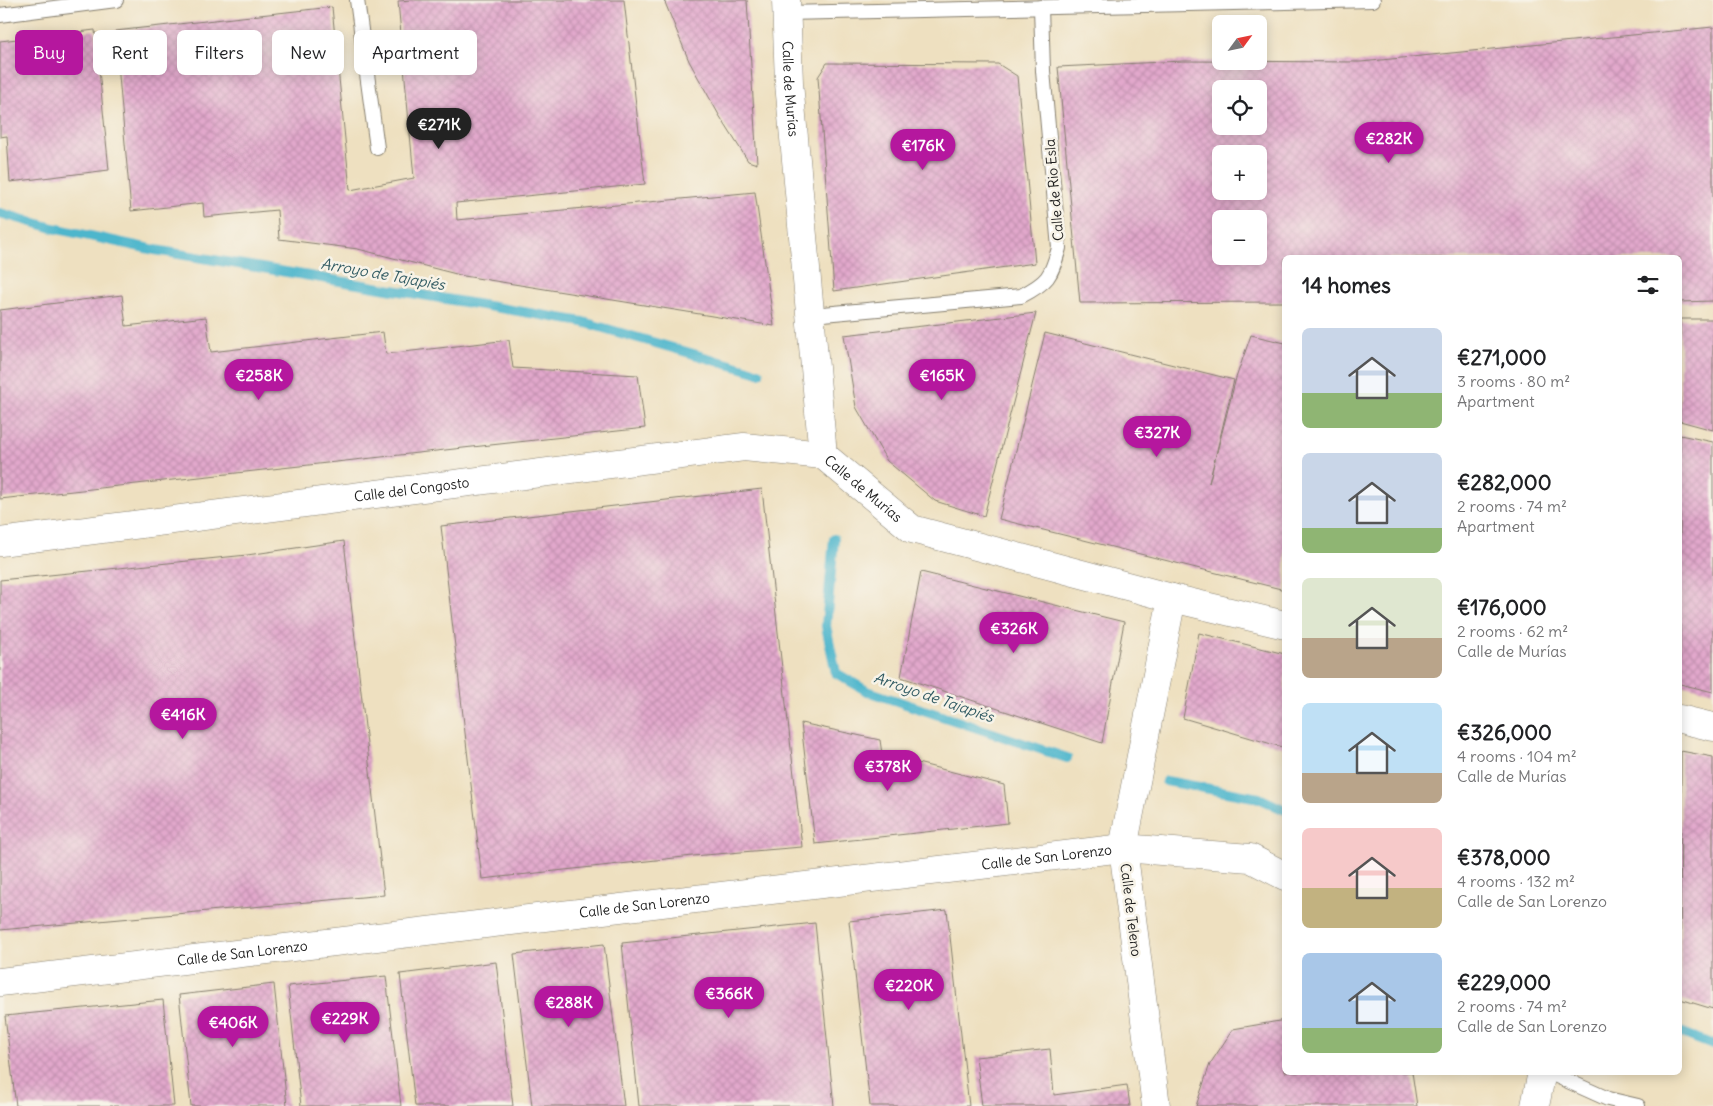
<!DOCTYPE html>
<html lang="en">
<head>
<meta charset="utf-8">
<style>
  :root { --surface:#fff; --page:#f6f6f6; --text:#202124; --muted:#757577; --accent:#b5179e }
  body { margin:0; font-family:Delius,sans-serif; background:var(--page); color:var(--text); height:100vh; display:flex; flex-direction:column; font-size:19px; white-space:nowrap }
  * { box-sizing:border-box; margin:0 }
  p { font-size:16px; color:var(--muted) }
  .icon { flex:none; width:28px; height:28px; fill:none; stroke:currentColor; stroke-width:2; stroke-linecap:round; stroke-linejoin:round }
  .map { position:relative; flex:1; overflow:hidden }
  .sheet { position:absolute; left:1282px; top:255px; width:400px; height:820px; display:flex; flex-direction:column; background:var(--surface); border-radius:8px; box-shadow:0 2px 12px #0003 }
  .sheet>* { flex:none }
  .guide { position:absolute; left:15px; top:30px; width:475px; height:45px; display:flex; gap:10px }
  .needle { width:32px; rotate:57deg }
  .fabs { position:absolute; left:1212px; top:15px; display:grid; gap:10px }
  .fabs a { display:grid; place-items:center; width:55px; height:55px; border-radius:8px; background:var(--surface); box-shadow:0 2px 12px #0003; font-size:25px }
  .price { position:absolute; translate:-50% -42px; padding:0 11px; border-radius:18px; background:var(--accent); color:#fff; font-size:16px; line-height:32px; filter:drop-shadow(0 1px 2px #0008) }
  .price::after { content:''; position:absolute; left:50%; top:30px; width:15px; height:11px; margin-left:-8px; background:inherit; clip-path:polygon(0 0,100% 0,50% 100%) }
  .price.active { background:#222; color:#fff }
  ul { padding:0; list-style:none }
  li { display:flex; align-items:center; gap:15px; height:125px; padding:0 20px }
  li span { display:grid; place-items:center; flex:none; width:140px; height:100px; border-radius:8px; color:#555 }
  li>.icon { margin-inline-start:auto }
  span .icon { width:60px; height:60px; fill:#fffc; stroke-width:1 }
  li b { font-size:21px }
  h2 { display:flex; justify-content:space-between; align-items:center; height:60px; padding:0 20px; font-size:21px }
  .tag { padding:0 18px; border-radius:8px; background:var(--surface); box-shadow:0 2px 12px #0003; font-size:18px; line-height:45px }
  .tag.active { background:var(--accent); color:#fff }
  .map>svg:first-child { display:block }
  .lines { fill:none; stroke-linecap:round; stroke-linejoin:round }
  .stream { stroke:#4eb6cc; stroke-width:10 }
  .building { fill:url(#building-cross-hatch); fill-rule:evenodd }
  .service-casing { stroke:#857e6e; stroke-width:16 }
  .minor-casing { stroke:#857e6e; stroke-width:29 }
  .service { stroke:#fff; stroke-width:14 }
  .minor { stroke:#fff; stroke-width:28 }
  .labels { text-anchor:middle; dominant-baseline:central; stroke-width:5; stroke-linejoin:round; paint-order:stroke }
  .street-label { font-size:14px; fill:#1c1c1c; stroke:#f7f3e8 }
  .water-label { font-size:15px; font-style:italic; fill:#305a62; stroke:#f7f3e8 }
</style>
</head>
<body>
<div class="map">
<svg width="1713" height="1106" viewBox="0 0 1713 1106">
  <defs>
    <pattern id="building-cross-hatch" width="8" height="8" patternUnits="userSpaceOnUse" patternTransform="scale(1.25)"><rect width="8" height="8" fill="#e2a8cc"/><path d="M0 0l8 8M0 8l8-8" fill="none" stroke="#c190af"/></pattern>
  </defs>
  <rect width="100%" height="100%" fill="#f7f3e8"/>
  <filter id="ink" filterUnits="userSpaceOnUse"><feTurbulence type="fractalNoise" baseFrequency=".02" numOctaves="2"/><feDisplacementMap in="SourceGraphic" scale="10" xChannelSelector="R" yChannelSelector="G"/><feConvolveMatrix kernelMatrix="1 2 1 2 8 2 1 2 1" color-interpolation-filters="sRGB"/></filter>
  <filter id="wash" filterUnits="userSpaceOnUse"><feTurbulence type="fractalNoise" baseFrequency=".0096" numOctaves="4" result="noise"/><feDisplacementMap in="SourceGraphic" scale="20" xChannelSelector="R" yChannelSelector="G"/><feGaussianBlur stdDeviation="1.12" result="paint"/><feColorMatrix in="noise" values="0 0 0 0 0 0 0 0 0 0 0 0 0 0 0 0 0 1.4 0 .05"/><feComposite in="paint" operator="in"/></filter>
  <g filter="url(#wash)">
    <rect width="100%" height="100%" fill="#eee0c0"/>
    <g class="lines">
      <g class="stream">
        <polyline points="0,213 53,228 155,250 583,322 759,373"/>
        <polyline points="834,539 826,626 836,673 867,691 1067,758"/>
        <polyline points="1166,781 1259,798 1285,810"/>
        <polyline points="1680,1032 1713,1045"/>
      </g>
    </g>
    <g id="blocks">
      <g class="building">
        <polygon points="411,0 624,0 645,184 456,203 457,220 755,192 774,326 464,276 358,249 279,239 277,210 204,217 203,203 131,211 115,31 332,7 350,190 414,178 398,1"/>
        <polygon points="664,0 747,0 757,164 748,161 719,115 689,61"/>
        <path d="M1713 27V301L1680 302V258H1285V302L1080 303 1058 67 1183 61 1361 62ZM1221 89H1259V126H1221ZM1221 154H1259V191H1221ZM1221 219H1259V256H1221Z"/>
        <polygon points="95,30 109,170 10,182 7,136 0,137 0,41"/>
        <polygon points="827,63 998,64 1017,76 1035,263 834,291 818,77"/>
        <polygon points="122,295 126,326 206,317 211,352 383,332 386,354 509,340 513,368 638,375 645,428 0,499 0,310"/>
        <polygon points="1036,313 984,516 935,501 887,461 856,407 844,335"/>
        <polygon points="1680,319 1713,319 1713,430 1680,421"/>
        <polygon points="1045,333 1234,380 1209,483 1236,378 1251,335 1285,343 1285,590 999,519"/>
        <polygon points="1680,435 1713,442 1713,692 1680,684"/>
        <polygon points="762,489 802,847 693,856 482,879 441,526"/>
        <polygon points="344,541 384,895 0,930 0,580 247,555"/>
        <polygon points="921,572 1124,622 1102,743 901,677"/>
        <polygon points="1199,633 1285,654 1285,748 1183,718"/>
        <polygon points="801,723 880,740 882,754 1004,785 1008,823 815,844"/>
        <polygon points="1681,751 1713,757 1713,1009 1680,999"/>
        <polygon points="947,910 969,1106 870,1106 849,921"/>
        <polygon points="815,923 834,1106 639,1106 622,943"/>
        <polygon points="604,944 624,1106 532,1106 514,954"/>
        <polygon points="496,962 513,1106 415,1106 400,974"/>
        <polygon points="386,976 401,1106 301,1106 288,986"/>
        <polygon points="274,984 287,1106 191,1106 179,995"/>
        <polygon points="163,1000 174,1106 16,1106 5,1016"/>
        <polygon points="1285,1020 1285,1072 1412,1072 1417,1106 1196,1106 1210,1064 1233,1029"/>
        <polygon points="1050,1049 1054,1095 1127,1085 1130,1106 982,1106 976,1057"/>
      </g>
    </g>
  </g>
  <g filter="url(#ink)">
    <use href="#blocks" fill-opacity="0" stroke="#857e6e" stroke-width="1"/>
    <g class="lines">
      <defs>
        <g id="service">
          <polyline points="357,0 377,148"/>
          <polyline points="786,13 1373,0"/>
          <polyline points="0,15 116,0"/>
          <path d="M812 315 1021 296C1048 282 1051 277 1059 248L1043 71 1041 7"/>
          <polyline points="1548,1072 1608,1099 1638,1106"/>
        </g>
        <g id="minor">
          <path id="s1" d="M786 0 789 83 823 455 912 529 1172 598 1285 625"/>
          <path id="s2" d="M0 542 744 447 823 455"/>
          <polyline points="1680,719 1713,727"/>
          <path id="s3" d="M0 982 1123 848 1250 858 1285 876"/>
          <polyline points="1156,1106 1123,848 1172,598"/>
          <polyline points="1535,1106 1542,1072"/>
        </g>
      </defs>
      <use href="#service" class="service-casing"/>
      <use href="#minor" class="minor-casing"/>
      <use href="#service" class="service"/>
      <use href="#minor" class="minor"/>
    </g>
  </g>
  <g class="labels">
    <g class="street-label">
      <text stroke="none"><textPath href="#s1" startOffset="89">Calle de Murías</textPath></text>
      <text transform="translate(1054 190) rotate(-95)">Calle de Rio Esla</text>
      <text stroke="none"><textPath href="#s1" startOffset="509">Calle de Murías</textPath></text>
      <text stroke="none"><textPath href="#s2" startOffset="415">Calle del Congosto</textPath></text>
      <text stroke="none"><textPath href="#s3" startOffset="1054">Calle de San Lorenzo</textPath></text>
      <text stroke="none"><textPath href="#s3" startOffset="649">Calle de San Lorenzo</textPath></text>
      <text transform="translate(1131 910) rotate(83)">Calle de Teleno</text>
      <text stroke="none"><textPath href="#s3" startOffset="244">Calle de San Lorenzo</textPath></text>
    </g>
    <g class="water-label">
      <text transform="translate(383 274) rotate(10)">Arroyo de Tajapiés</text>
      <text transform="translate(934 697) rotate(19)">Arroyo de Tajapiés</text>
    </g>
  </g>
</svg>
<div class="fabs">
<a><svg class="needle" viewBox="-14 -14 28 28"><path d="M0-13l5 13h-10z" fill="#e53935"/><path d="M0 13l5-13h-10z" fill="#757577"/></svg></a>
<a><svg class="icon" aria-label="locate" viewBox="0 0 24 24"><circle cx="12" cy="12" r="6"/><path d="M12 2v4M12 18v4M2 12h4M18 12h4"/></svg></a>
<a>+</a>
<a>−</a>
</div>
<b class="price active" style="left:439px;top:150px">€271K</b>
<b class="price" style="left:1389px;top:164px">€282K</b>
<b class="price" style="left:923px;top:171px">€176K</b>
<b class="price" style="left:259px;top:401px">€258K</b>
<b class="price" style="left:942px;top:401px">€165K</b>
<b class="price" style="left:1157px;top:458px">€327K</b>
<b class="price" style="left:1014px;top:654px">€326K</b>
<b class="price" style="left:183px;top:740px">€416K</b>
<b class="price" style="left:888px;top:792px">€378K</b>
<b class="price" style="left:909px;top:1011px">€220K</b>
<b class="price" style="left:729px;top:1019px">€366K</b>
<b class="price" style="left:569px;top:1028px">€288K</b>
<b class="price" style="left:345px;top:1044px">€229K</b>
<b class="price" style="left:233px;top:1048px">€406K</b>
<div class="guide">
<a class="tag active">Buy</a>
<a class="tag">Rent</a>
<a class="tag">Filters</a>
<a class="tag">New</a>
<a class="tag">Apartment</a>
</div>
<section class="sheet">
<h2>14 homes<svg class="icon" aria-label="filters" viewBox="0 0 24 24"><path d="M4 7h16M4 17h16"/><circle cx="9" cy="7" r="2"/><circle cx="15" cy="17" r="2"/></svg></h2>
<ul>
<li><span style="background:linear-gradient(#c9d6e8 65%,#8fb573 0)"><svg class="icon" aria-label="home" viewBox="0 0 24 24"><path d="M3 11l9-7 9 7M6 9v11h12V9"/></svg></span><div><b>€271,000</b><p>3 rooms · 80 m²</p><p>Apartment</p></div></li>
<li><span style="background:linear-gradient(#c9d6e8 75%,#8fb573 0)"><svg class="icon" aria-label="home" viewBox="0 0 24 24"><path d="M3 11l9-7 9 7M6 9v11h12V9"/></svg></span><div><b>€282,000</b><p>2 rooms · 74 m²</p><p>Apartment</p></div></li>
<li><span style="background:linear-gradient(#dfe7d0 60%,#b9a48a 0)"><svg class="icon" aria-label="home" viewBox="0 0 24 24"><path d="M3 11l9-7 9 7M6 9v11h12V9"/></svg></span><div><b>€176,000</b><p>2 rooms · 62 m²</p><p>Calle de Murías</p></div></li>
<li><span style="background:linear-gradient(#bfe0f5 70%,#b9a48a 0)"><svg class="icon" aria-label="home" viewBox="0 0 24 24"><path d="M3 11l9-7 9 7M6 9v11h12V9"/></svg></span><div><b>€326,000</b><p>4 rooms · 104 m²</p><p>Calle de Murías</p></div></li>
<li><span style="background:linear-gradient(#f6c9c9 60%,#c2b280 0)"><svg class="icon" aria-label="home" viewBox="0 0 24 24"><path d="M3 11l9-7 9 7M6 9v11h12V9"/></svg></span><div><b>€378,000</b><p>4 rooms · 132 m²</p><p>Calle de San Lorenzo</p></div></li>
<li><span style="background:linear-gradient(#a9c7e8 75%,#8fb573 0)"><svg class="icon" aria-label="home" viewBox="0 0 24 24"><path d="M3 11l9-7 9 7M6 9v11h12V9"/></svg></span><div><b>€229,000</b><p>2 rooms · 74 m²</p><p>Calle de San Lorenzo</p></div></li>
</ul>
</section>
</div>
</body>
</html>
